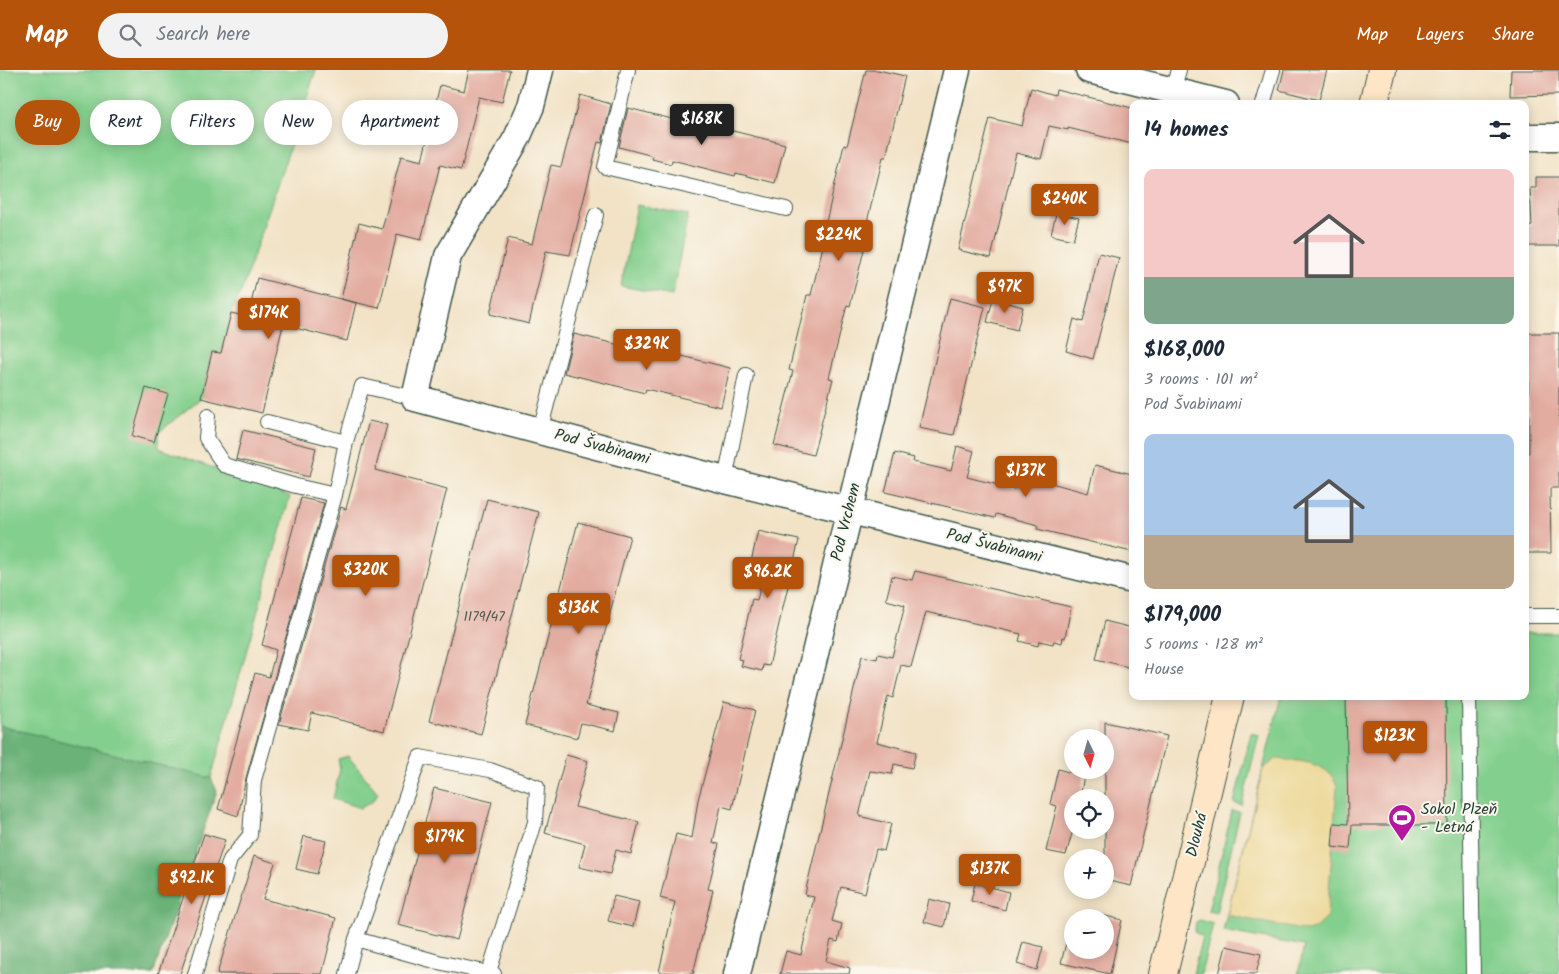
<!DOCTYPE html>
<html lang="en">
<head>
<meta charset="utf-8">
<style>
  :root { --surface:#fff; --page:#f2f2f3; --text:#1f2937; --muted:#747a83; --accent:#b45309 }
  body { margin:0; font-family:Kalam,sans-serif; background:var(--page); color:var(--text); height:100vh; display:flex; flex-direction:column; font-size:19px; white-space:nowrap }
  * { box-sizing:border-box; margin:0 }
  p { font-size:16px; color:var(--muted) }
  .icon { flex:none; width:28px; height:28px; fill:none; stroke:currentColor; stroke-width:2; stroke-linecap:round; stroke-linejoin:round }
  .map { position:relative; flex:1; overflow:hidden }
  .details { position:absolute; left:1129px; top:30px; width:400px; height:600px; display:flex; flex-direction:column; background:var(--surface); border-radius:10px; box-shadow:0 2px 12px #0003 }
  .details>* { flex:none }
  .banner { position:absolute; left:15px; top:30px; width:475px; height:45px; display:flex; gap:10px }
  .needle { width:32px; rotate:175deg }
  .buttons { position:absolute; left:1064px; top:659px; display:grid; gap:10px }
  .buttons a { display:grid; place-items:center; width:50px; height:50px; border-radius:50%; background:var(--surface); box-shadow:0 2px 12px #0003; font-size:25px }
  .price { position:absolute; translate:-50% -42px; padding:0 11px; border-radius:5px; background:var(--accent); color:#fff; font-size:16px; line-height:32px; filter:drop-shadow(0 1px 2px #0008) }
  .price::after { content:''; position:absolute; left:50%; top:30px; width:15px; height:11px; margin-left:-8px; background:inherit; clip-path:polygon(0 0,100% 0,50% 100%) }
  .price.on { background:#222; color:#fff }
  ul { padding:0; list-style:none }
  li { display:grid; align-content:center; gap:10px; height:265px; padding:0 15px }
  li span { display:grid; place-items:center; height:155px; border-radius:10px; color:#555 }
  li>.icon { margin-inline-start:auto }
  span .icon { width:90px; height:90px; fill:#fffc; stroke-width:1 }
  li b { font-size:21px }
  h2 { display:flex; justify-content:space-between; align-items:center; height:60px; padding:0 15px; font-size:21px }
  .chip { padding:0 18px; border-radius:22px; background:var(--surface); box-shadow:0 2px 12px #0003; font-size:18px; line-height:45px }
  .chip.on { background:var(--accent); color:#fff }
  header { display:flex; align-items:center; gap:30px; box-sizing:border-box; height:70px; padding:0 25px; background:var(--accent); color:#fff }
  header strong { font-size:24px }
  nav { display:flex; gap:28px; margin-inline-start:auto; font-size:18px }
  .search { width:350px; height:45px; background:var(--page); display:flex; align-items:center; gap:12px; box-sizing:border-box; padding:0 18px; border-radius:28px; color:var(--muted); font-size:19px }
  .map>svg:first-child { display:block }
  .green { fill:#83cf8d; stroke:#518660 }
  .forest { fill:#6ab278; stroke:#447856 }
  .sand { fill:#eeda9e; stroke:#868c69 }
  .building { fill:#e3aca0 }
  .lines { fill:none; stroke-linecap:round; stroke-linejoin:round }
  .lane-casing { stroke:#3f564a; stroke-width:16 }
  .street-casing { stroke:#3f564a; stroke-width:29 }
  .secondary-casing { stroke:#3f564a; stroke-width:30 }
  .lane { stroke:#fff; stroke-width:14 }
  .street { stroke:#fff; stroke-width:26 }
  .secondary { stroke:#fde5c5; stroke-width:28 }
  .labels { text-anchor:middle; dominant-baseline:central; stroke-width:4; stroke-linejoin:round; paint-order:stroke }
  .number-label { font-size:14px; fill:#50594f }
  .street-label { font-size:16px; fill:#1f3d34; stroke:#fbf7ec }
  .poi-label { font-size:16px; fill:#1f3d34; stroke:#fbf7ec; text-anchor:start }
</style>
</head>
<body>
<header>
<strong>Map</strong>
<div class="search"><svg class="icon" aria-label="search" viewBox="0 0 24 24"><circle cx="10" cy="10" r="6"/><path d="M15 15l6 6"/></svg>Search here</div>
<nav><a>Map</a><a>Layers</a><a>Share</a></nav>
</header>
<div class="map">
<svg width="1559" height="904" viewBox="0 0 1559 904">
  <rect width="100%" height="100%" fill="#fbf7ec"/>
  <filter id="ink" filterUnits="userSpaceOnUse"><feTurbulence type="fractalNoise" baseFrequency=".02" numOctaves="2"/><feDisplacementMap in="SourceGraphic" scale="10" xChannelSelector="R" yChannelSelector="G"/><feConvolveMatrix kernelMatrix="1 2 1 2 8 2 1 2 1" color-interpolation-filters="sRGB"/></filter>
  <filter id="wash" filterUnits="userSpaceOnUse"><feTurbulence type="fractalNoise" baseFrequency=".0096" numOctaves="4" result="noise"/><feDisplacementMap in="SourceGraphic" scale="20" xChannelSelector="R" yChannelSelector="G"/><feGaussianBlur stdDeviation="1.12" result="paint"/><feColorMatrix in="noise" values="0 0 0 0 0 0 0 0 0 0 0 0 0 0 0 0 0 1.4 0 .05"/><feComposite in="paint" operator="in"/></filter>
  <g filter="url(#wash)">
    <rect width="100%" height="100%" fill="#f2e3c7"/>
    <g class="green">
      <polygon points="0,0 316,0 243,217 231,243 221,283 212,282 201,328 158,363 159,378 290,426 211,708 0,656"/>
      <polygon points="637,135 688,145 672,226 621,216"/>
      <polygon points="1525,563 1559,563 1559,904 1298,904 1304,876 1223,861 1281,626 1525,626"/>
      <polygon points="1251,663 1259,665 1242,735 1234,733"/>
      <polygon points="348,686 378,723 372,732 360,738 333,729 340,699 338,689"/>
      <polygon points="1232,741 1240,742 1216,843 1208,841"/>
      <polygon points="1200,850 1213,854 1201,904 1193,904 1202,866 1194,862 1196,852"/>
    </g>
    <polygon class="forest" points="0,656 211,708 217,721 153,904 0,904"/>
    <path class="sand" d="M1276 689C1298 691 1329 691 1337 716L1327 847 1314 859 1306 861 1227 845 1263 699Z"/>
    <g id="blocks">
      <g class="building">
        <polygon points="469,0 510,0 502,32 479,27 461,100 440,95 421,170 397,164 379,238 341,229 359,153 382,159 401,86 422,91 440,15 464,21"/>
        <polygon points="866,0 878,0 905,6 886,87 883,87 865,160 869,160 850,236 847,235 829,308 833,309 813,385 774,375 793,301 789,300 807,225 811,225 829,152 826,152 844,75 847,76"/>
        <polygon points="1284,0 1327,0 1319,30 1279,20"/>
        <polygon points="1511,0 1559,0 1559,25 1510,26"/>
        <polygon points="1031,18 1055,25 1056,19 1132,38 1132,74 1068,58 1068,60 1049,56 1041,89 1016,83 991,188 958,180 990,48 1022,56"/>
        <polygon points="580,25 611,34 602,73 598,72 570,185 546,181 529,254 490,244 508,168 532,174 551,95 561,97"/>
        <polygon points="628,38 708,58 709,55 785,74 775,113 736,103 735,106 672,90 671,94 652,89 653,86 619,77"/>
        <polygon points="1536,107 1559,107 1559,176 1525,176 1525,157 1532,156 1530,118 1536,118"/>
        <polygon points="1056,143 1079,148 1073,170 1051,165"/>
        <polygon points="1099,183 1119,188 1093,289 1066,281 1074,249 1083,252"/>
        <polygon points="257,208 356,233 347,271 283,255 262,343 201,328 212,282 221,283 231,243 248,247"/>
        <polygon points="950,228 985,237 954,365 919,358"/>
        <polygon points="993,229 1023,237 1017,260 987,252"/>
        <polygon points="1528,263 1559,263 1559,418 1550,418 1551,483 1525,483 1525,383 1529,383"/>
        <polygon points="574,264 653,283 654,279 730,298 721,337 646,319 645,323 564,303"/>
        <polygon points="146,318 168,324 154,372 132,366"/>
        <polygon points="369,351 387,355 375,400 447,419 384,661 312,643 308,660 279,654 341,437 346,439"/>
        <polygon points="243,360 316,378 309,407 236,389"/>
        <polygon points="957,376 974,381 967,407 1014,419 1021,392 1043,397 1040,410 1088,423 1095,395 1132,404 1132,482 1037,459 1038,455 996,444 995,448 885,422 895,383 914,388 913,392 951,401"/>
        <polygon points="301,428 324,433 246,708 238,746 218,739 255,603 269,607 276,580 262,575"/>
        <polygon points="487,429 539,442 481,664 429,651"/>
        <polygon points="578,452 630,466 586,635 619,643 615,661 581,653 577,668 525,655"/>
        <polygon points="758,461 799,470 769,596 763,595 762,601 741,596 743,590 738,589 752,529 757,530 766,495 751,492"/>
        <polygon points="915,501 1071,537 1065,568 1063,567 1062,573 1054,571 1053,574 1039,571 1038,576 1019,571 1021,564 926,542 911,597 901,595 893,628 888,626 877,672 916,682 912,698 894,694 892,704 870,701 859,746 891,754 884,781 876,779 865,823 841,817 832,851 842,854 838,872 831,870 826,891 850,898 849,904 780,904 786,881 801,885 814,827 805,825 807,815 862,586 877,589 878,584 892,587 905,535 886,530 892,506 912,510"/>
        <polygon points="1105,551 1132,558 1132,598 1096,589"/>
        <polygon points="1346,626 1446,626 1447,755 1352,755 1350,779 1332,777 1334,753 1348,754"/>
        <polygon points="724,632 755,640 732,739 721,736 713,773 719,774 708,819 713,820 693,904 659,902 675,832 660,828 676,764 692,768 698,730"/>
        <polygon points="1105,652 1167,666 1131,816 1105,810"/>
        <polygon points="566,685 588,691 575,737 639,752 631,784 616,780 610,804 579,797 585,774 545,763"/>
        <polygon points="1058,699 1068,702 1085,700 1080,728 1072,728 1073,760 1066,785 1046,781 1057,736 1050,734"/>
        <polygon points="434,718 492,732 457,870 398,855"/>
        <polygon points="204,764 225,770 180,904 158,904"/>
        <polygon points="304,766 326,771 317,804 296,799"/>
        <polygon points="254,786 275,793 263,829 336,848 322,904 217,904"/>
        <polygon points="975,813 1009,822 1005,840 971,831"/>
        <polygon points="614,826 639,832 633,857 608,851"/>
        <polygon points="929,829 949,834 944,857 924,852"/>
        <polygon points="1094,843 1122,850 1110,904 1061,893 1066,873 1072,874 1072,880 1105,880 1105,848 1093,848"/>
        <polygon points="1023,872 1043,877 1037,900 1017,894"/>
        <polygon points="1226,876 1261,884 1256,904 1219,904"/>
      </g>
    </g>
  </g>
  <g filter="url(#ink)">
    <use href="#blocks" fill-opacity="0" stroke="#3f564a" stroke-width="1"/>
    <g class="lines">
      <defs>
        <g id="lane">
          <polyline points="628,0 605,97 786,139"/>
          <polyline points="1173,21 1179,0"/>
          <polyline points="1263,34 1273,0"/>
          <polyline points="208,346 206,368 224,395 296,416 335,425 346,372 362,316 415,328"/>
          <polyline points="267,352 346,372"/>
          <polyline points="540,361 596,145"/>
          <polyline points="725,410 746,305"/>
          <polyline points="1525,546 1559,546"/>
          <polyline points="1469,626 1473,904"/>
          <polyline points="356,869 438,892 494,904"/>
          <polyline points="195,904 230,790 250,765 254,710 335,425"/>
          <polyline points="347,904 356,869 420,687 490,700 537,717 535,752 489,902"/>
        </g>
        <g id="street">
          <polyline points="540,0 531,36 517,68 448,186 415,328 725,410 1132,510"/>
          <polyline points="1089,0 1226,34"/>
          <polyline points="1525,67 1559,67"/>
          <polyline points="737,904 957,0"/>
        </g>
        <g id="secondary">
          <polyline points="1374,34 1382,0"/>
          <polyline points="1163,904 1230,626"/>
        </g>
      </defs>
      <use href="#lane" class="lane-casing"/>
      <use href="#street" class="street-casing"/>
      <use href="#secondary" class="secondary-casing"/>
      <use href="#lane" class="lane"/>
      <use href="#street" class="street"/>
      <use href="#secondary" class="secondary"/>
    </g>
  </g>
  <defs>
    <symbol id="stadium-pin" viewBox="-11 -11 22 30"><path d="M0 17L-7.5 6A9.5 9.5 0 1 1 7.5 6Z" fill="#b5179e" stroke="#fbf7ec"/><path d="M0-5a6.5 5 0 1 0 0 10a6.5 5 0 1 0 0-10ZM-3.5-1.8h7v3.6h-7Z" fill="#fff"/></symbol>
  </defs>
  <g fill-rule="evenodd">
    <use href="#stadium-pin" x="1386" y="732" width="32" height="43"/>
  </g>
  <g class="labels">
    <g class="number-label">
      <text x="484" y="547">1179/47</text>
    </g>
    <g class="street-label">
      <text transform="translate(602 377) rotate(15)">Pod Švabinami</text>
      <text transform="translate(846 452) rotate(-76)">Pod Vrchem</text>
      <text transform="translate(994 476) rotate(14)">Pod Švabinami</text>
      <text transform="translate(1197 765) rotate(-76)">Dlouhá</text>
    </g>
    <g class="poi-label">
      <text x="1421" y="739">Sokol Plzeň<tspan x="1421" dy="18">- Letná</tspan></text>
    </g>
  </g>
</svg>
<div class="buttons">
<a><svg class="needle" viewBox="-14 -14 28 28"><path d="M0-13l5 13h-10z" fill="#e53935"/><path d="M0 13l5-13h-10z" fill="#747a83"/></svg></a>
<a><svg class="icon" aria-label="locate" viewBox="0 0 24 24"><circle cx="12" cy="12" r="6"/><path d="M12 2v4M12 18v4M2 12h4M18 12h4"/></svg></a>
<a>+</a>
<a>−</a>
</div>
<b class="price on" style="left:702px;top:76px">$168K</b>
<b class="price" style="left:1065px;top:156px">$240K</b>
<b class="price" style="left:839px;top:192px">$224K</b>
<b class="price" style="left:1005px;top:244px">$97K</b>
<b class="price" style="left:269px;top:270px">$174K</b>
<b class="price" style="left:647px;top:301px">$329K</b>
<b class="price" style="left:1026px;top:428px">$137K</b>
<b class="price" style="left:366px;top:527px">$320K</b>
<b class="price" style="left:768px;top:529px">$96.2K</b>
<b class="price" style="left:579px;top:565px">$136K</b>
<b class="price" style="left:1395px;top:693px">$123K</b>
<b class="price" style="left:445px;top:794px">$179K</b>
<b class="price" style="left:990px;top:826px">$137K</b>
<b class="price" style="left:192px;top:835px">$92.1K</b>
<div class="banner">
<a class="chip on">Buy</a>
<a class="chip">Rent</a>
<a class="chip">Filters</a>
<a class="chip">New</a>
<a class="chip">Apartment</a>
</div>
<section class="details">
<h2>14 homes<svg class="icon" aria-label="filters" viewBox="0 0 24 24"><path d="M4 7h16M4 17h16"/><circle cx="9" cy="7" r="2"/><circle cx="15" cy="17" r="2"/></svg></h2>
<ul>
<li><span style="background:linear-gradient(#f6c9c9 70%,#7fa58c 0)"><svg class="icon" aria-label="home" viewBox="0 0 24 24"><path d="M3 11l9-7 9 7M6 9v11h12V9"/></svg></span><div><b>$168,000</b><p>3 rooms · 101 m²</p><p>Pod Švabinami</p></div></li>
<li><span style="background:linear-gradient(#a9c7e8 65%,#b9a48a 0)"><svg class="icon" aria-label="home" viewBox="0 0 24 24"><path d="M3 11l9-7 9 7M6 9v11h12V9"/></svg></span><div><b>$179,000</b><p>5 rooms · 128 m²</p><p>House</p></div></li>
</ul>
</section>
</div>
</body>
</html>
